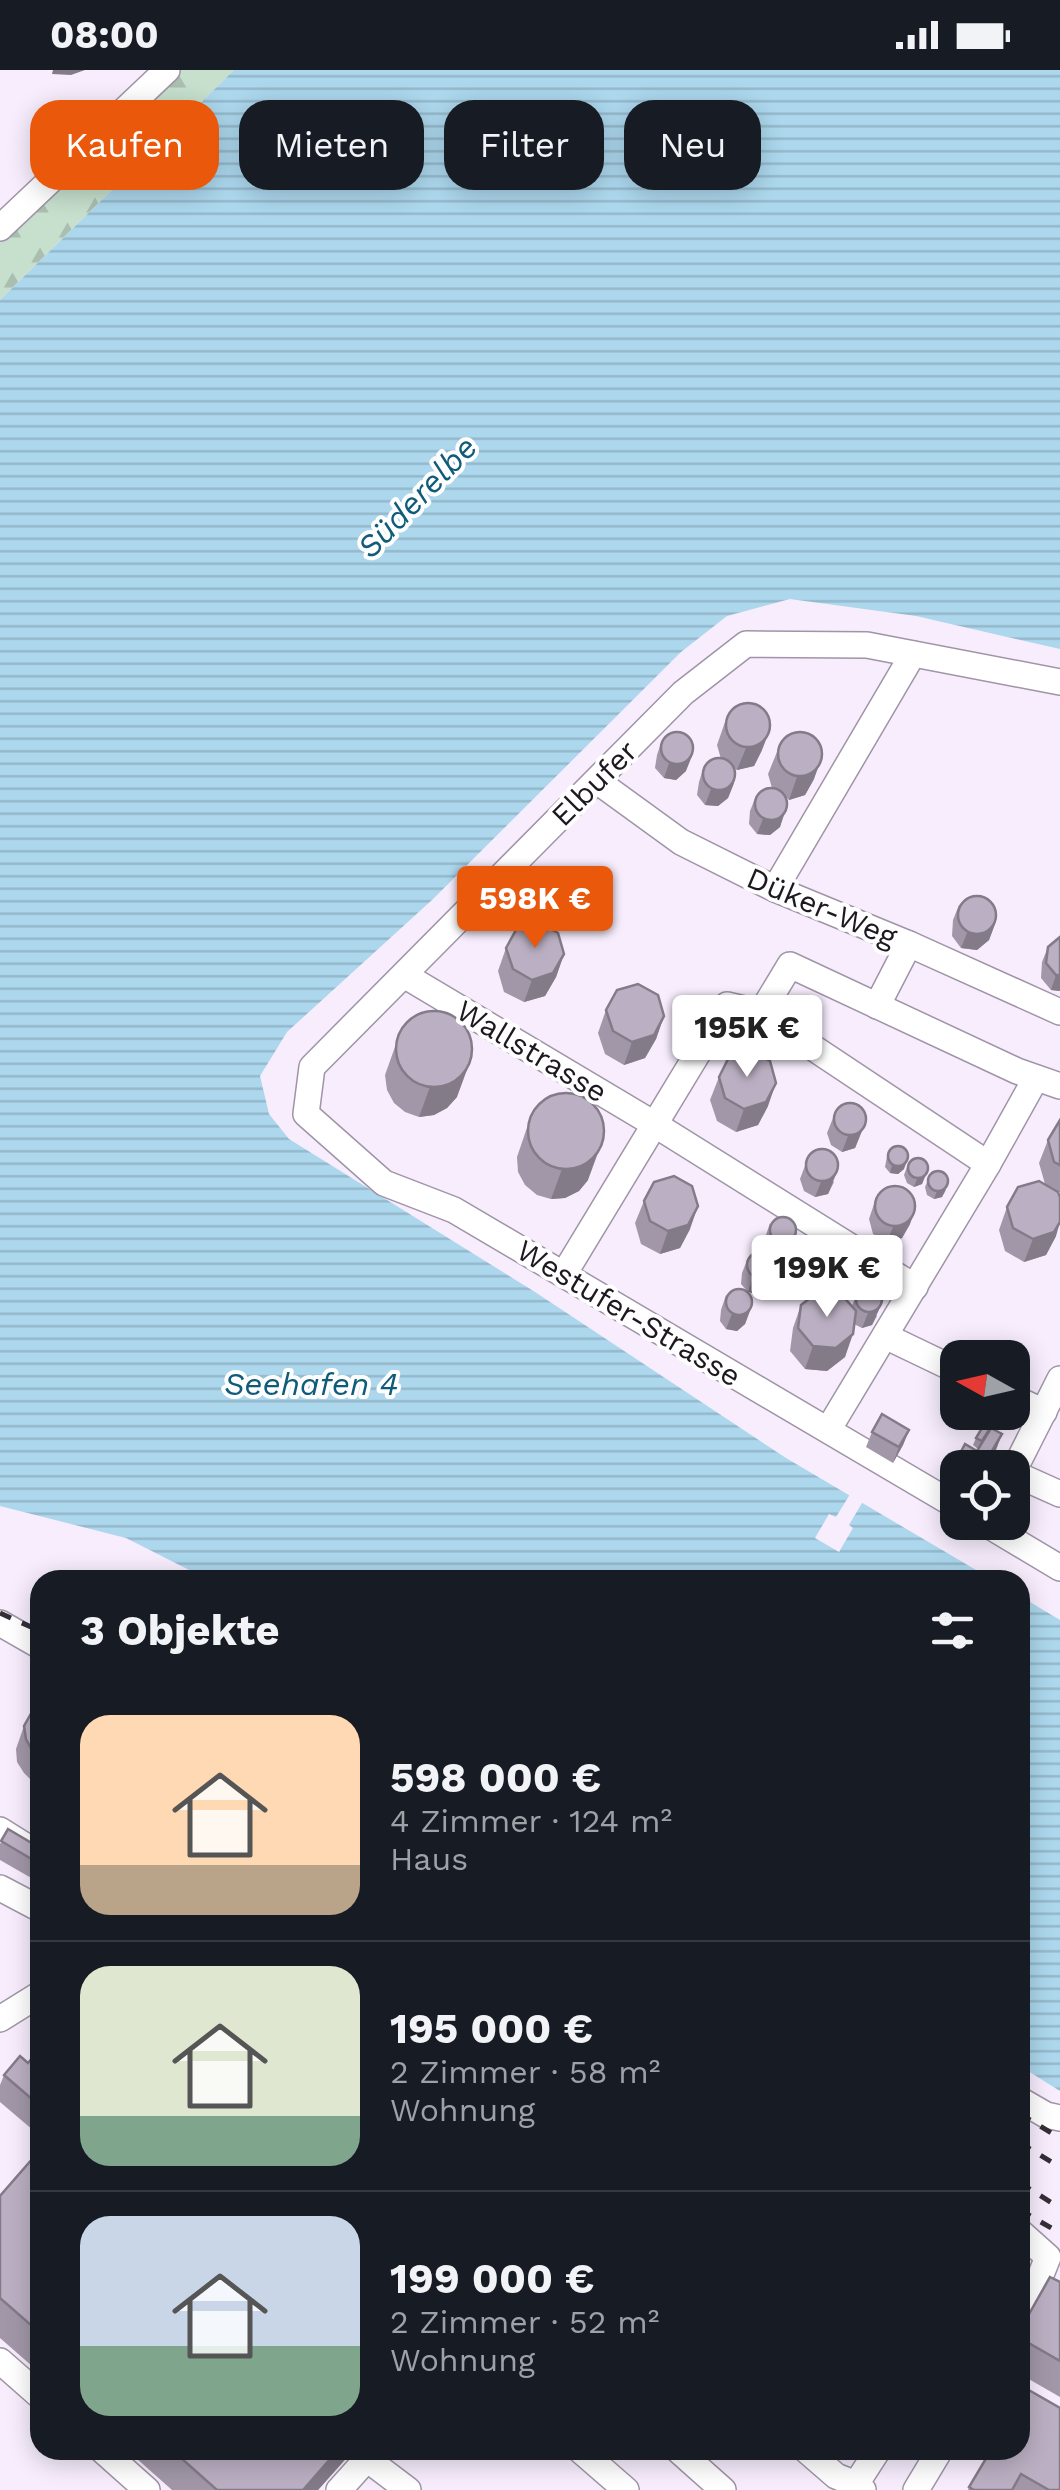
<!DOCTYPE html>
<html lang="de">
<head>
<meta charset="utf-8">
<style>
  :root { --surface:#171b24; --page:#242831; --text:#f1f3f6; --muted:#9ea1a6; --line:#363941; --accent:#ea580c }
  body { margin:0; font-family:"Work Sans",sans-serif; background:var(--page); color:var(--text); height:100vh; display:flex; flex-direction:column; font-size:38px; white-space:nowrap }
  * { box-sizing:border-box; margin:0 }
  p { font-size:32px; color:var(--muted) }
  .icon { flex:none; width:55px; height:55px; fill:none; stroke:currentColor; stroke-width:2; stroke-linecap:round; stroke-linejoin:round }
  .map { position:relative; flex:1; overflow:hidden }
  .panel { position:absolute; left:30px; top:1500px; width:1000px; height:890px; display:flex; flex-direction:column; background:var(--surface); border-radius:30px; box-shadow:0 5px 25px #0003 }
  .panel>* { flex:none }
  .top-card { position:absolute; left:30px; top:30px; width:1000px; height:90px; display:flex; gap:20px }
  .needle { width:65px; rotate:278deg }
  .controls { position:absolute; left:940px; top:1270px; display:grid; gap:20px }
  .controls a { display:grid; place-items:center; width:90px; height:90px; border-radius:20px; background:var(--surface); box-shadow:0 5px 25px #0003; font-size:50px }
  .price { position:absolute; translate:-50% -85px; padding:0 22px; border-radius:10px; background:#fff; color:#222; font-size:32px; line-height:65px; filter:drop-shadow(0 2px 5px #0008) }
  .price::after { content:''; position:absolute; left:50%; top:60px; width:30px; height:22px; margin-left:-15px; background:inherit; clip-path:polygon(0 0,100% 0,50% 100%) }
  .price.on { background:var(--accent); color:#fff }
  ul { padding:0; list-style:none }
  li { display:flex; align-items:center; gap:30px; height:250px; padding:0 50px }
  li+li { border-top:2px solid var(--line) }
  li span { display:grid; place-items:center; flex:none; width:280px; height:200px; border-radius:30px; color:#555 }
  li>.icon { margin-inline-start:auto }
  span .icon { width:120px; height:120px; fill:#fffc; stroke-width:1 }
  li b { font-size:42px }
  h2 { display:flex; justify-content:space-between; align-items:center; height:120px; padding:0 50px; font-size:42px }
  .tag { padding:0 35px; border-radius:30px; background:var(--surface); box-shadow:0 5px 25px #0003; font-size:35px; line-height:90px }
  .tag.on { background:var(--accent); color:#fff }
  .status { display:flex; justify-content:space-between; align-items:center; height:70px; padding:0 50px; background:var(--surface); direction:ltr }
  .status svg { height:28px; fill:currentColor }
  .map>svg:first-child { display:block }
  .forest { fill:url(#forest-firs) }
  .water { fill:url(#water-rules) }
  .pier { fill:#f7edfd }
  .lines { fill:none; stroke-linecap:round; stroke-linejoin:round }
  .minor-casing { stroke:#a094a7; stroke-width:28 }
  .minor { stroke:#fff; stroke-width:25 }
  .rail { stroke:#342f37; stroke-width:5; stroke-dasharray:12 12; stroke-linecap:butt }
  .wall { fill:#a197a8 }
  .shaded-wall { fill:#837b88 }
  .building { fill:#bbb0c3; stroke:#837b88; stroke-width:2.5 }
  .labels { text-anchor:middle; dominant-baseline:central; stroke-width:8; stroke-linejoin:round; paint-order:stroke }
  .street-label { font-size:30px; fill:#1d181f; stroke:#fefefe }
  .water-label { font-size:32px; font-style:italic; fill:#0f5b7a; stroke:#fefefe }
</style>
</head>
<body>
<div class="status"><b>08:00</b><svg viewBox="0 0 49 12"><path d="M0 12V9h3v3zM5 12V6h3v6zM10 12V3h3v9zM15 12V0h3v12zM26 1h20v11H26zM47 4h2v5h-2z"/></svg></div>
<div class="map">
<svg width="1060" height="2420" viewBox="0 0 1060 2420">
  <defs>
    <pattern id="forest-firs" width="22" height="20" patternUnits="userSpaceOnUse" patternTransform="scale(2.5)"><rect width="22" height="20" fill="#c6e0cd"/><path d="M5 1l3.5 6h-7zM16 11l3.5 6h-7z" fill="#aabfb0"/></pattern>
    <pattern id="water-rules" width="6" height="5" patternUnits="userSpaceOnUse" patternTransform="scale(2.5)"><rect width="6" height="5" fill="#acd7ed"/><path d="M0 2.5h6" fill="none" stroke="#94b8cb"/></pattern>
  </defs>
  <rect width="100%" height="100%" fill="#f7edfd"/>
  <polygon class="forest" points="176,0 234,0 0,230 0,165"/>
  <g class="water">
    <polygon points="234,0 1060,0 1060,579 916,546 790,529 727,546 681,582 432,830 287,962 260,1006 269,1044 289,1069 535,1222 786,1388 993,1510 209,1510 126,1468 0,1436 0,230"/>
    <polygon points="1020,1526 1060,1550 1060,2021 1020,1996"/>
  </g>
  <polygon class="pier" points="852,1421 865,1428 849,1455 853,1458 839,1482 815,1468 829,1444 836,1447"/>
  <g class="lines">
    <defs>
      <g id="minor">
        <polyline points="0,158 167,0"/>
        <polyline points="597,711 681,772 775,819 909,874 1060,942"/>
        <polyline points="775,819 913,584"/>
        <polyline points="404,905 654,1054 915,1217"/>
        <polyline points="877,936 909,874"/>
        <polyline points="761,943 790,895 1017,1001 1060,1016"/>
        <polyline points="564,1204 727,935 761,943 988,1094"/>
        <polyline points="885,1266 958,1301"/>
        <polyline points="1012,1327 1044,1342"/>
        <polyline points="828,1360 988,1094 1036,1008"/>
        <polyline points="1013,1403 1060,1424"/>
        <polyline points="1012,1404 1060,1309"/>
        <polyline points="958,1437 454,1140 384,1113 306,1044 312,997 683,623 746,574 867,575 1060,612"/>
        <polyline points="983,1452 1060,1498"/>
        <polyline points="0,1553 40,1576"/>
        <polyline points="0,1760 40,1785"/>
        <polyline points="0,1818 40,1839"/>
        <polyline points="0,1949 40,1924"/>
        <polyline points="1020,2030 1046,2045 1060,2048"/>
        <polyline points="1020,2162 1048,2187 1032,2227 1020,2248"/>
        <polyline points="0,2291 40,2326"/>
        <polyline points="102,2380 147,2420"/>
        <polyline points="580,2380 626,2420"/>
        <polyline points="678,2380 723,2420"/>
        <polyline points="806,2380 836,2406 856,2414"/>
        <polyline points="367,2389 408,2420"/>
        <polyline points="339,2420 375,2380"/>
        <polyline points="863,2420 856,2414 878,2380"/>
        <polyline points="916,2420 940,2380"/>
      </g>
    </defs>
    <use href="#minor" class="minor-casing"/>
    <use href="#minor" class="minor"/>
    <g class="rail">
      <polyline points="0,1543 40,1561"/>
      <polyline points="1020,2044 1060,2068"/>
      <polyline points="1020,2073 1060,2097"/>
      <polyline points="1020,2113 1060,2138"/>
      <polyline points="1020,2140 1060,2163"/>
    </g>
  </g>
  <g class="wall">
    <polygon points="725,652 762,680 754,696 737,700 735,699 734,713 728,728 718,736 705,735 697,725 699,712 704,696 721,689 717,675"/>
    <polygon points="662,670 686,701 676,710 664,708 655,698 657,685"/>
    <polygon points="777,682 814,709 805,725 789,730 787,728 780,757 770,765 757,764 749,754 750,741 756,726 772,718 768,704"/>
    <polygon points="959,835 995,854 989,870 977,880 961,878 952,866 953,850"/>
    <polygon points="1060,867 1060,921 1051,920 1041,908 1042,892 1048,877"/>
    <polygon points="506,878 564,884 556,907 545,926 524,932 504,922 498,901"/>
    <polygon points="606,940 664,946 656,969 645,988 624,995 605,984 598,963"/>
    <polygon points="401,960 457,1027 447,1038 434,1045 419,1047 405,1042 394,1033 387,1020 385,1005"/>
    <polygon points="719,1007 768,1036 758,1055 736,1062 717,1051 710,1030"/>
    <polygon points="532,1043 588,1110 579,1121 565,1128 551,1129 537,1125 525,1115 518,1102 517,1087"/>
    <polygon points="833,1048 866,1051 855,1078 842,1082 831,1075 827,1063"/>
    <polygon points="1060,1050 1060,1122 1058,1122 1056,1166 1046,1185 1024,1192 1005,1181 999,1160 1007,1137 1045,1114 1039,1093 1048,1070"/>
    <polygon points="888,1081 904,1099 898,1104 890,1103 885,1097"/>
    <polygon points="806,1093 834,1112 828,1124 815,1127 804,1121 800,1109"/>
    <polygon points="907,1097 928,1099 922,1114 914,1117 907,1113 904,1105"/>
    <polygon points="928,1110 946,1120 942,1127 934,1129 927,1125 925,1117"/>
    <polygon points="644,1131 690,1159 680,1178 660,1184 641,1174 635,1153"/>
    <polygon points="874,1134 910,1154 902,1168 887,1172 873,1164 869,1149"/>
    <polygon points="770,1153 789,1182 781,1188 771,1187 767,1217 759,1224 748,1222 741,1214 742,1203 748,1188 766,1182 764,1179 765,1168"/>
    <polygon points="726,1225 751,1238 745,1254 737,1261 726,1259 720,1251 721,1240"/>
    <polygon points="855,1228 877,1246 872,1255 862,1258 854,1254 845,1287 827,1301 805,1299 790,1281 793,1258 801,1235 852,1236"/>
    <polygon points="909,1360 903,1375 893,1393 866,1377 872,1362"/>
    <polygon points="976,1368 996,1380 986,1398 958,1398 958,1408 951,1404 957,1389 977,1381 978,1379 973,1375"/>
    <polygon points="40,1632 40,1714 33,1712 24,1703 17,1692 16,1679 24,1656"/>
    <polygon points="8,1759 40,1778 40,1813 0,1790 0,1774"/>
    <polygon points="40,1979 40,2066 0,2032 0,2015 4,2005 28,1993"/>
    <polygon points="40,2080 40,2303 0,2268 0,2126"/>
    <polygon points="1060,2212 1060,2327 1020,2304 1020,2260"/>
    <polygon points="1060,2338 1060,2420 968,2420 969,2417"/>
    <polygon points="127,2380 351,2380 350,2384 318,2420 172,2420"/>
  </g>
  <g class="shaded-wall">
    <polygon points="53,0 85,0 71,5 52,4"/>
    <polygon points="771,657 762,680 754,696 737,700 746,678"/>
    <polygon points="692,686 686,701 676,710 664,708 669,693"/>
    <polygon points="822,687 814,709 805,725 789,730 797,707"/>
    <polygon points="734,713 728,728 718,736 705,735 711,719"/>
    <polygon points="785,742 780,757 770,765 757,764 763,749"/>
    <polygon points="995,854 989,870 977,880 961,878 967,863"/>
    <polygon points="564,884 556,907 545,926 524,932 532,910"/>
    <polygon points="1056,905 1060,905 1060,921 1051,920"/>
    <polygon points="664,946 656,969 645,988 624,995 632,972"/>
    <polygon points="468,997 457,1027 447,1038 434,1045 419,1047 430,1017"/>
    <polygon points="776,1013 768,1036 758,1055 736,1062 744,1039"/>
    <polygon points="866,1051 855,1078 842,1082 848,1066"/>
    <polygon points="599,1080 588,1110 579,1121 565,1128 551,1129 562,1099"/>
    <polygon points="907,1091 904,1099 898,1104 890,1103 892,1096"/>
    <polygon points="839,1097 828,1124 815,1127 821,1112"/>
    <polygon points="928,1099 922,1114 914,1117 917,1109"/>
    <polygon points="949,1112 942,1127 934,1129 937,1121"/>
    <polygon points="698,1136 690,1159 680,1178 660,1184 668,1161"/>
    <polygon points="916,1138 910,1154 902,1168 887,1172 893,1157"/>
    <polygon points="1060,1152 1056,1166 1046,1185 1024,1192 1033,1169"/>
    <polygon points="795,1166 789,1182 781,1188 770,1187 776,1172"/>
    <polygon points="772,1201 767,1217 759,1224 748,1222 753,1207"/>
    <polygon points="883,1231 872,1255 862,1258 868,1243"/>
    <polygon points="751,1238 745,1254 737,1261 726,1259 732,1244"/>
    <polygon points="853,1264 845,1287 827,1301 805,1299 813,1276"/>
    <polygon points="909,1360 903,1375 893,1393 899,1377"/>
    <polygon points="1002,1364 996,1380 986,1398 982,1398"/>
    <polygon points="338,2380 351,2380 350,2384 318,2420 303,2420"/>
  </g>
  <g class="building">
    <circle cx="748" cy="655" r="22"/>
    <circle cx="677" cy="678" r="16"/>
    <circle cx="800" cy="684" r="22"/>
    <circle cx="719" cy="704" r="16"/>
    <circle cx="771" cy="734" r="16"/>
    <circle cx="977" cy="845" r="19"/>
    <polygon points="538,852 558,863 564,884 553,903 532,910 513,899 506,878 517,858"/>
    <polygon points="1060,867 1060,905 1056,905 1046,893 1048,877"/>
    <polygon points="638,914 658,925 664,946 654,965 632,972 613,961 606,940 617,920"/>
    <circle cx="434" cy="979" r="38"/>
    <polygon points="751,981 770,991 776,1013 766,1032 744,1039 725,1028 719,1007 729,987"/>
    <circle cx="566" cy="1061" r="38"/>
    <circle cx="850" cy="1049" r="16"/>
    <polygon points="1060,1050 1060,1095 1054,1092 1048,1070"/>
    <circle cx="898" cy="1086" r="10"/>
    <circle cx="822" cy="1095" r="16"/>
    <circle cx="918" cy="1098" r="10"/>
    <circle cx="938" cy="1111" r="10"/>
    <polygon points="674,1106 692,1116 698,1136 688,1155 668,1161 650,1151 644,1131 654,1112"/>
    <polygon points="1039,1111 1058,1122 1060,1127 1060,1152 1054,1162 1033,1169 1013,1158 1007,1137 1018,1117"/>
    <circle cx="895" cy="1136" r="20"/>
    <circle cx="783" cy="1160" r="13"/>
    <circle cx="760" cy="1195" r="13"/>
    <circle cx="869" cy="1229" r="13"/>
    <circle cx="739" cy="1232" r="13"/>
    <polygon points="819,1221 841,1224 856,1241 853,1264 836,1278 813,1276 798,1258 801,1235"/>
    <polygon points="882,1344 909,1360 899,1377 872,1362"/>
    <polygon points="985,1353 991,1357 982,1371 976,1368"/>
    <polygon points="991,1358 1002,1364 982,1398 967,1398 968,1396 957,1389 965,1374 977,1381"/>
    <polygon points="40,1632 40,1687 32,1680 26,1669 24,1656 37,1633"/>
    <polygon points="8,1759 40,1778 40,1794 1,1771"/>
    <polygon points="40,1979 40,2036 4,2005 20,1986 28,1993"/>
    <polygon points="40,2080 40,2263 0,2228 0,2126"/>
    <polygon points="1050,2207 1060,2212 1060,2291 1020,2268 1020,2260"/>
    <polygon points="1027,2319 1060,2338 1060,2420 1049,2420 1021,2404 1012,2420 974,2420 969,2417 991,2380 1020,2380 1020,2331"/>
    <polygon points="172,2380 338,2380 303,2420 217,2420"/>
  </g>
  <g class="labels">
    <g class="street-label">
      <text transform="translate(594 713) rotate(-45)">Elbufer</text>
      <text transform="translate(822 837) rotate(23)">Düker-Weg</text>
      <text transform="translate(532 981) rotate(31)">Wallstrasse</text>
      <text transform="translate(629 1243) rotate(31)">Westufer-Strasse</text>
    </g>
    <g class="water-label">
      <text transform="translate(417 427) rotate(-46)">Süderelbe</text>
      <text x="311" y="1314">Seehafen 4</text>
    </g>
  </g>
</svg>
<div class="controls">
<a><svg class="needle" viewBox="-14 -14 28 28"><path d="M0-13l5 13h-10z" fill="#e53935"/><path d="M0 13l5-13h-10z" fill="#9ea1a6"/></svg></a>
<a><svg class="icon" aria-label="locate" viewBox="0 0 24 24"><circle cx="12" cy="12" r="6"/><path d="M12 2v4M12 18v4M2 12h4M18 12h4"/></svg></a>
</div>
<b class="price on" style="left:535px;top:881px">598K €</b>
<b class="price" style="left:747px;top:1010px">195K €</b>
<b class="price" style="left:827px;top:1250px">199K €</b>
<div class="top-card">
<a class="tag on">Kaufen</a>
<a class="tag">Mieten</a>
<a class="tag">Filter</a>
<a class="tag">Neu</a>
</div>
<section class="panel">
<h2>3 Objekte<svg class="icon" aria-label="filters" viewBox="0 0 24 24"><path d="M4 7h16M4 17h16"/><circle cx="9" cy="7" r="2"/><circle cx="15" cy="17" r="2"/></svg></h2>
<ul>
<li><span style="background:linear-gradient(#ffd9b3 75%,#b9a48a 0)"><svg class="icon" aria-label="home" viewBox="0 0 24 24"><path d="M3 11l9-7 9 7M6 9v11h12V9"/></svg></span><div><b>598 000 €</b><p>4 Zimmer · 124 m²</p><p>Haus</p></div></li>
<li><span style="background:linear-gradient(#dfe7d0 75%,#7fa58c 0)"><svg class="icon" aria-label="home" viewBox="0 0 24 24"><path d="M3 11l9-7 9 7M6 9v11h12V9"/></svg></span><div><b>195 000 €</b><p>2 Zimmer · 58 m²</p><p>Wohnung</p></div></li>
<li><span style="background:linear-gradient(#c9d6e8 65%,#7fa58c 0)"><svg class="icon" aria-label="home" viewBox="0 0 24 24"><path d="M3 11l9-7 9 7M6 9v11h12V9"/></svg></span><div><b>199 000 €</b><p>2 Zimmer · 52 m²</p><p>Wohnung</p></div></li>
</ul>
</section>
</div>
</body>
</html>
